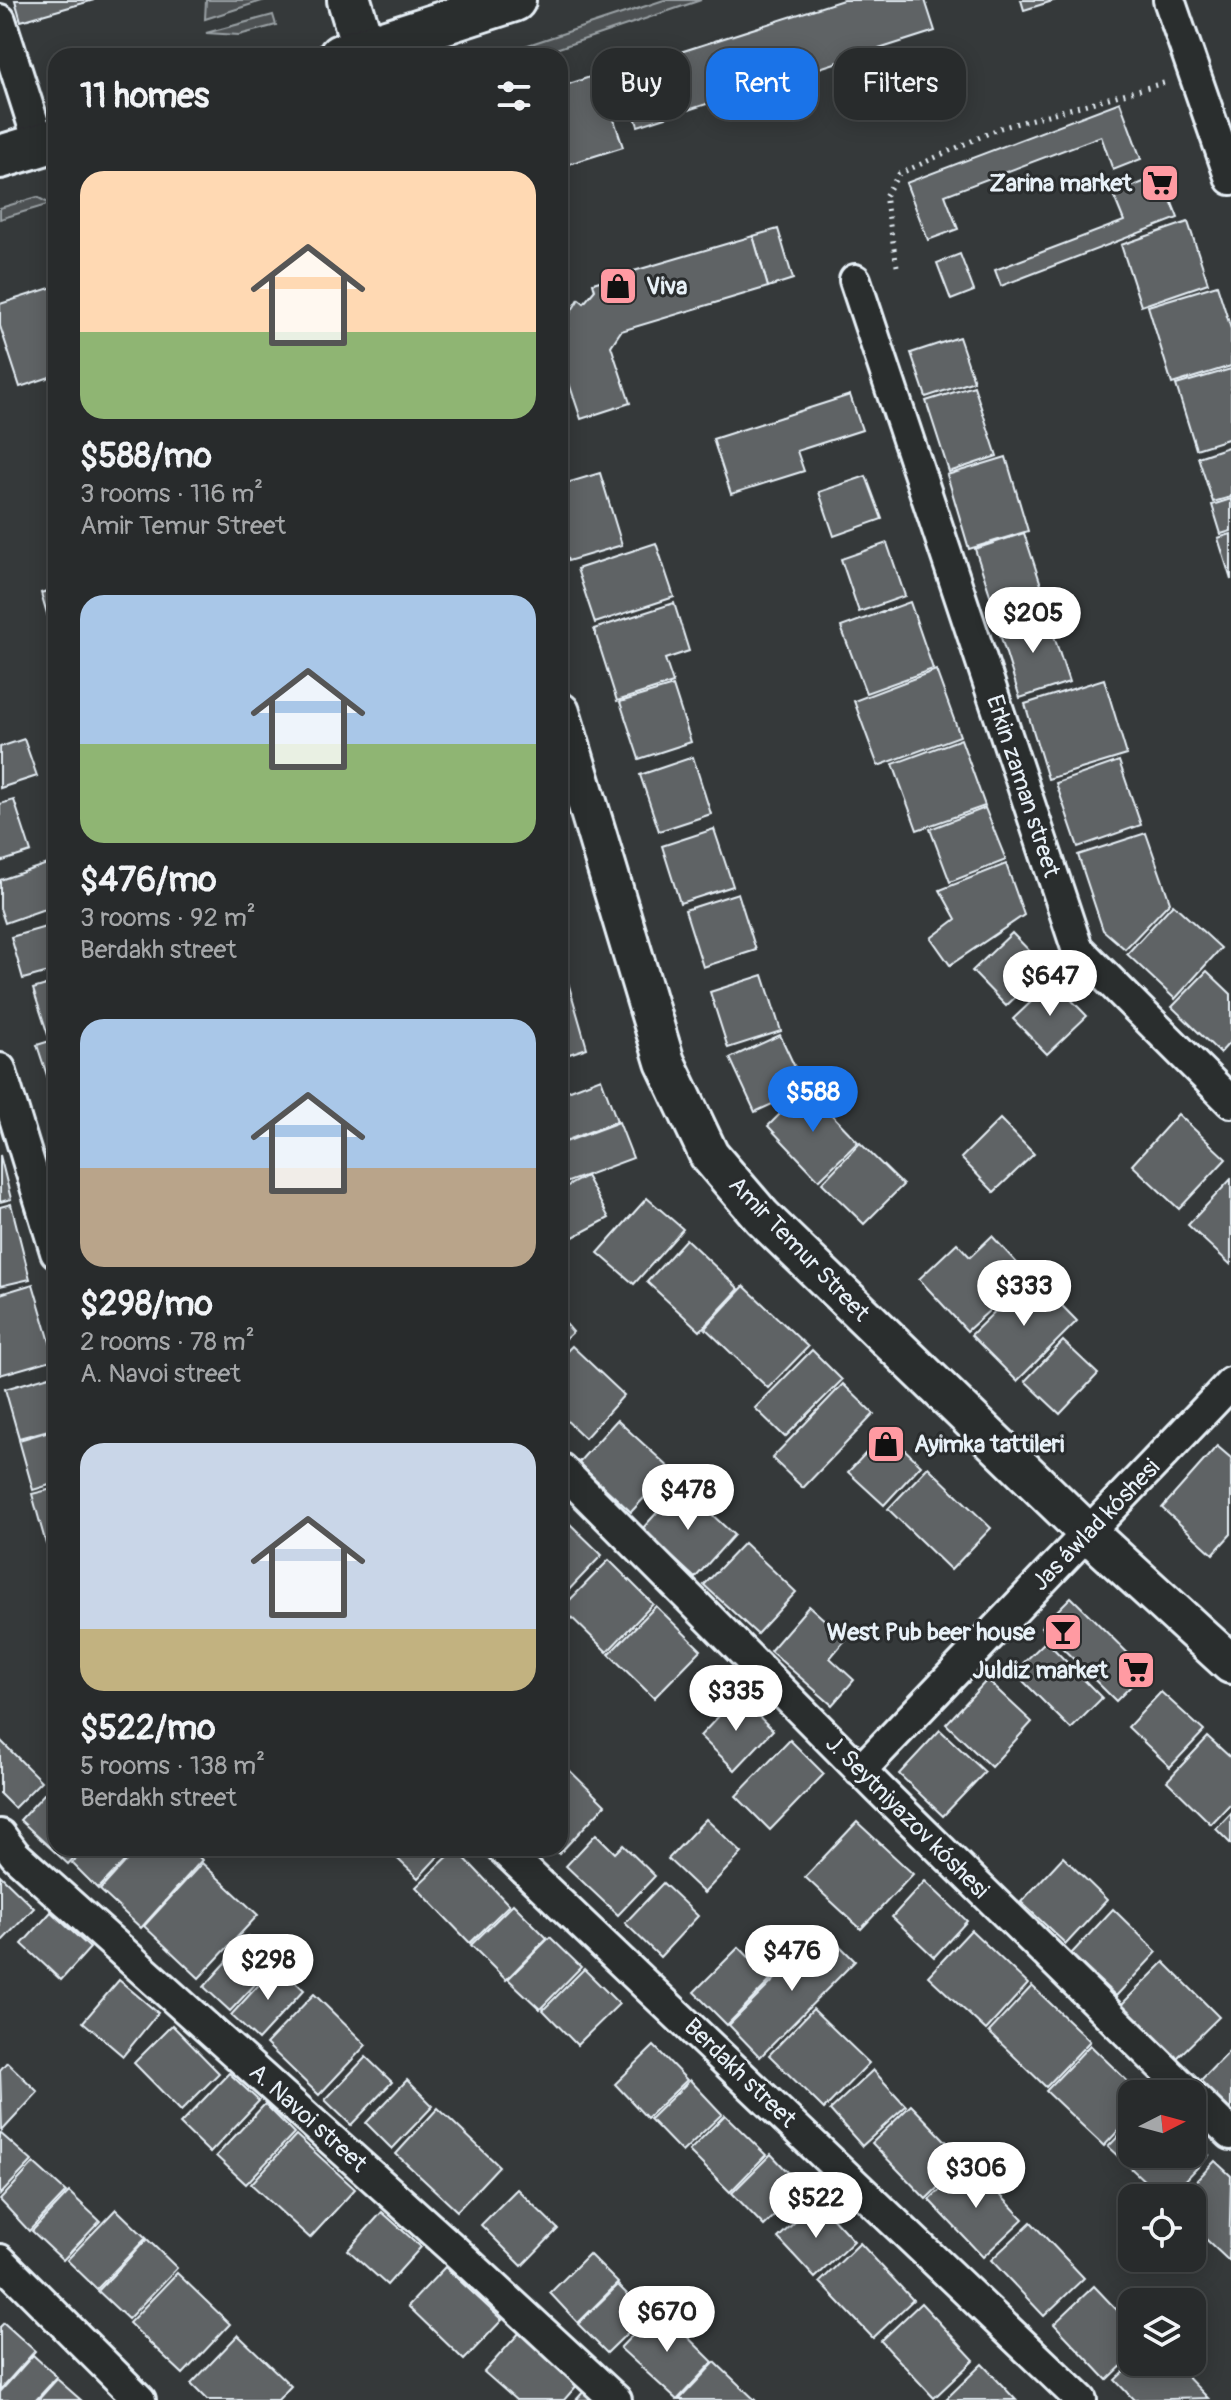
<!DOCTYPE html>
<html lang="en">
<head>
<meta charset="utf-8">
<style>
  :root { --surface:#282b2c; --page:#303334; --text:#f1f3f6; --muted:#a5a7a9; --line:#444748; --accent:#1a73e8 }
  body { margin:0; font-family:Pangolin,sans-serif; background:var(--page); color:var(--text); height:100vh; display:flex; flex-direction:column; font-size:30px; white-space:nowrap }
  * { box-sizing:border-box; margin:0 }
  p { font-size:26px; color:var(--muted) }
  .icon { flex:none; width:44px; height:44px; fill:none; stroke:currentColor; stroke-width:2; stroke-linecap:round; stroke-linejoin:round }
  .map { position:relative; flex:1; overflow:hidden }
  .side { position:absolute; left:48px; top:48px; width:520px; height:1808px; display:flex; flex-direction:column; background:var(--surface); border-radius:24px; box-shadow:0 4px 20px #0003,0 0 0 2px var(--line) }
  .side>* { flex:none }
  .guide { position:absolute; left:592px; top:48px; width:518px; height:72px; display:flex; gap:16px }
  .needle { width:52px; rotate:84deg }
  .fabs { position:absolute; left:1118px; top:2080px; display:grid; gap:16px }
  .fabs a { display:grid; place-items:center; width:88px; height:88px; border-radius:16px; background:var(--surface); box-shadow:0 4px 20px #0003,0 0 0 2px var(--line); font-size:40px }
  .price { position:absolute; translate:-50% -68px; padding:0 18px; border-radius:28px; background:#fff; color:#222; font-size:26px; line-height:52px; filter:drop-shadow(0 2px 4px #0008) }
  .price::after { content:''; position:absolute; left:50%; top:48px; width:24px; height:18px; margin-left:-12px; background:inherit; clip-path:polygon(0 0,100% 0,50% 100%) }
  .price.on { background:var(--accent); color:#fff }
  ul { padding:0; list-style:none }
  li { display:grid; align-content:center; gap:16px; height:424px; padding:0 32px }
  li span { display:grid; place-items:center; height:248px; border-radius:24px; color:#555 }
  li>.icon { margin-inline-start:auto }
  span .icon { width:144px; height:144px; fill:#fffc; stroke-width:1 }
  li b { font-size:34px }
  h2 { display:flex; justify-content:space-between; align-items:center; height:96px; padding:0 32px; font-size:34px }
  .tag { padding:0 28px; border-radius:24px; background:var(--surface); box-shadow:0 4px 20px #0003,0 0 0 2px var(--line); font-size:28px; line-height:72px }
  .tag.on { background:var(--accent); color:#fff }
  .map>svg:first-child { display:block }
  .green { fill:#4d5152; stroke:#9aa1a5; stroke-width:2 }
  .building { fill:#5f6365; stroke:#e8f1f8; stroke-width:2 }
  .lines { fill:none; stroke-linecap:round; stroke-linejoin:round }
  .minor-casing { stroke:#e8f1f8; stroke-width:36 }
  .tertiary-casing { stroke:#e8f1f8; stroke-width:44 }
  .secondary-casing { stroke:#e8f1f8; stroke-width:48 }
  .path { stroke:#e8f1f8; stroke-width:5; stroke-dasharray:2 6; stroke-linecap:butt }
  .minor { stroke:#2a2d2e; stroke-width:30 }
  .tertiary { stroke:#2a2d2e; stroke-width:38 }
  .secondary { stroke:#2a2d2e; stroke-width:42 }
  .labels { text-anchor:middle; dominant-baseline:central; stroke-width:6; stroke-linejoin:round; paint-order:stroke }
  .poi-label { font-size:24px; font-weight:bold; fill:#e8f1f8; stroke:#2a2d2e; text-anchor:end }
  .street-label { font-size:24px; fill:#e8f1f8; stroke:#2a2d2e }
</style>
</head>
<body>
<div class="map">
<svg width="1231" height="2400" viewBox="0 0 1231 2400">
  <rect width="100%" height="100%" fill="#35393a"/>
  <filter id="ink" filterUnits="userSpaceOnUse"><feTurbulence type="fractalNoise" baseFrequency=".0125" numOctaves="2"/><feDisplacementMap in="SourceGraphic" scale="16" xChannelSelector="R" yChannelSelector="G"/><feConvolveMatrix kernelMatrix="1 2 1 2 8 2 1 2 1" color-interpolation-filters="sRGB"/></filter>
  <g filter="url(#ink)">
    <g class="green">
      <polygon points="206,0 265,0 205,19"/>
      <polygon points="664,0 701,0 535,56 495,56"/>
      <polygon points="273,15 276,25 239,35 206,33"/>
      <polygon points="37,197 50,204 0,219 0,208"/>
    </g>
    <g class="building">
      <polygon points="15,0 94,0 21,21"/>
      <polygon points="843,0 925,0 935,31 638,126 621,71"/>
      <polygon points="1021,0 1056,0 1024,10"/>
      <polygon points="599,74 623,147 560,167 560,87"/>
      <polygon points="1120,102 1141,159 1113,170 1101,136 945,195 958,229 928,240 906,183"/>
      <polygon points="1161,175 1178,218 1001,286 995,270 1124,221 1113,194"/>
      <polygon points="1188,222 1208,283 1141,306 1121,245"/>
      <polygon points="778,229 793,279 768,287 753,236"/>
      <polygon points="753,236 768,287 621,331 611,346 630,403 581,419 560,356 563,347 560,342 568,329 562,326 579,299 584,303 595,290 593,283"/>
      <polygon points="960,254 974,291 951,300 937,263"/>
      <polygon points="1217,285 1231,329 1231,366 1172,384 1148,306"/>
      <polygon points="56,286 56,375 20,387 0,326 0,304"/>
      <polygon points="959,337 974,381 926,397 911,353"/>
      <polygon points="1231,369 1231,438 1196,449 1176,385"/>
      <polygon points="974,386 997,456 949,472 926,401"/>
      <polygon points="850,395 862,430 797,451 804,471 731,494 713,439"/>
      <polygon points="1231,446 1231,497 1213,502 1198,457"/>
      <polygon points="1006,457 1028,531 969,549 947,475"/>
      <polygon points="600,473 622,545 568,561 560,535 560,485"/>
      <polygon points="866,476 882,519 834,536 819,492"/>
      <polygon points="1231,499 1231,531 1221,534 1212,505"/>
      <polygon points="1024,533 1047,603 998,619 975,549"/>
      <polygon points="1231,534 1231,580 1218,538"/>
      <polygon points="656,543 674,597 595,623 577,569"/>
      <polygon points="887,543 905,596 859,612 841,559"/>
      <polygon points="56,588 56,640 55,641 41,593"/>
      <polygon points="910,602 933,669 866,693 841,627"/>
      <polygon points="674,603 689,651 665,659 673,683 617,701 594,629"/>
      <polygon points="1046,612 1069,682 1020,698 998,628"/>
      <polygon points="936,670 960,736 878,766 854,701"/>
      <polygon points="1104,679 1127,755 1048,779 1025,704"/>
      <polygon points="673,686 691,742 639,759 620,702"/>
      <polygon points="24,739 37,776 0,788 0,747"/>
      <polygon points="961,739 985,806 917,830 893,764"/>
      <polygon points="693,757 711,814 659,831 640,775"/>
      <polygon points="1119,761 1141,825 1078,847 1056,783"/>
      <polygon points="14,800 31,852 0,862 0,804"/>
      <polygon points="985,808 1006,860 950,882 930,829"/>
      <polygon points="714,829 733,886 680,903 662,846"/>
      <polygon points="1146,833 1170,902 1125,949 1103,930 1078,855"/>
      <polygon points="50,863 56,879 56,905 5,923 0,908 0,880"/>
      <polygon points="1006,864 1024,915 950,965 931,938 956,919 940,890"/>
      <polygon points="738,893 756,950 703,967 685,910"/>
      <polygon points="1173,904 1221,948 1175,999 1127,954"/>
      <polygon points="56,924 56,970 23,979 11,937"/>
      <polygon points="1012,933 1046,968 1006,1006 972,971"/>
      <polygon points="1207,971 1231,994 1231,1041 1220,1053 1172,1007"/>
      <polygon points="763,975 781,1031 728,1048 710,992"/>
      <polygon points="567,979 587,1048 560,1057 560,981"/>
      <polygon points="1053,981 1087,1016 1047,1054 1013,1019"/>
      <polygon points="56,982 56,1036 49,1038 33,989"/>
      <polygon points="780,1035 805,1089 755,1112 730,1058"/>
      <polygon points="56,1039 56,1103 37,1045"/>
      <polygon points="601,1078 617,1121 560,1143 560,1094"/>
      <polygon points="806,1088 858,1142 819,1180 768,1126"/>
      <polygon points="1178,1114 1226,1159 1179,1209 1132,1165"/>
      <polygon points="1000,1119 1034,1154 994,1192 961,1158"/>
      <polygon points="619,1122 633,1158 560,1185 560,1144"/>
      <polygon points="860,1143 903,1185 864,1224 822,1183"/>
      <polygon points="0,1155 11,1199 0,1202"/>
      <polygon points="586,1176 609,1218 560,1244 560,1190"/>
      <polygon points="1231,1179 1231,1265 1188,1225"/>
      <polygon points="647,1198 683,1229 634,1284 598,1253"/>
      <polygon points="11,1204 30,1279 0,1286 0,1207"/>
      <polygon points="992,1236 1028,1275 967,1331 919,1279 957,1243 970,1257"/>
      <polygon points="686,1239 739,1289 700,1331 647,1282"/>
      <polygon points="1032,1275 1077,1321 1017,1381 971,1335"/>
      <polygon points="33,1284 55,1359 0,1375 0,1294"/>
      <polygon points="744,1286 808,1347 768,1388 705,1328"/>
      <polygon points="560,1317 573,1332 560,1344"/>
      <polygon points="1063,1341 1098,1374 1060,1414 1025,1381"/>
      <polygon points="572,1346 624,1395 585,1438 560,1414 560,1358"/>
      <polygon points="812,1350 842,1380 785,1437 755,1408"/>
      <polygon points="56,1374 56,1428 19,1438 5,1389"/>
      <polygon points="843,1384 874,1414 803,1488 772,1458"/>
      <polygon points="617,1420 671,1469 631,1512 578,1463"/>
      <polygon points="56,1429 56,1483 33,1490 19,1440"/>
      <polygon points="886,1432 921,1465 884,1505 848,1472"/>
      <polygon points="1217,1446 1231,1458 1231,1534 1213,1554 1162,1508"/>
      <polygon points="928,1467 991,1528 951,1570 888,1509"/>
      <polygon points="681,1486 734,1535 695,1578 642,1529"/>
      <polygon points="56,1488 56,1541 46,1544 32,1494"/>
      <polygon points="567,1521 602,1555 564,1595 560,1591 560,1528"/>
      <polygon points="744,1543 796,1592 757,1634 704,1585"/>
      <polygon points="609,1560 653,1604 607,1652 562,1608"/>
      <polygon points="1071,1597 1146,1671 1116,1701 1041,1627"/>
      <polygon points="656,1606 701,1650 654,1698 609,1654"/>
      <polygon points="809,1606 846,1639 830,1658 854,1680 832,1705 770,1651"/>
      <polygon points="1046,1641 1102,1698 1071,1729 1014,1672"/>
      <polygon points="987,1680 1032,1722 991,1767 946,1724"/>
      <polygon points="1161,1692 1204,1731 1170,1767 1128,1727"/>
      <polygon points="738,1696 773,1730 735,1770 700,1736"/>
      <polygon points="940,1730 985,1772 943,1816 899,1774"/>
      <polygon points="1208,1737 1231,1758 1231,1803 1211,1824 1167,1781"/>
      <polygon points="0,1740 41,1781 14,1808 0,1794"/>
      <polygon points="790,1740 824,1774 770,1830 736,1796"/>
      <polygon points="560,1761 605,1805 559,1854 553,1848 560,1848"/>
      <polygon points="56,1781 56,1848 83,1848 68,1864 20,1820"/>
      <polygon points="1231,1813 1231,1844 1216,1829"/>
      <polygon points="706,1819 742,1853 704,1893 668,1859"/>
      <polygon points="857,1822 913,1874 861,1929 805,1877"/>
      <polygon points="596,1834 615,1853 623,1845 655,1876 618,1915 566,1866"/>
      <polygon points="87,1848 137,1848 98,1889 72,1863"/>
      <polygon points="138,1848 190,1848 202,1860 141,1928 100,1890"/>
      <polygon points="386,1848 446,1848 418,1878"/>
      <polygon points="456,1849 509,1905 470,1943 416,1887"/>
      <polygon points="1063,1857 1107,1900 1066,1944 1021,1902"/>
      <polygon points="202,1863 258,1915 199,1978 144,1926"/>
      <polygon points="0,1875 34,1908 0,1943"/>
      <polygon points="925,1881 967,1921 934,1957 892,1917"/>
      <polygon points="663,1883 698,1916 660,1957 625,1923"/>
      <polygon points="513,1904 547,1938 506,1980 471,1945"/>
      <polygon points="1113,1909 1157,1952 1116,1996 1071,1954"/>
      <polygon points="51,1912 90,1948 61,1980 22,1944"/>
      <polygon points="824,1930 855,1961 760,2057 729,2025"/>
      <polygon points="971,1930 1028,1984 986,2030 928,1976"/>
      <polygon points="249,1937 276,1962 230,2011 204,1987"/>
      <polygon points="550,1937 581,1967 540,2009 508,1979"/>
      <polygon points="739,1947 771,1980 727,2025 694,1992"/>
      <polygon points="1164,1962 1219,2017 1175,2060 1121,2005"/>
      <polygon points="277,1965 304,1990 258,2040 231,2015"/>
      <polygon points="584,1969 619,2004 577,2045 543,2010"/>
      <polygon points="119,1980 158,2013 123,2056 83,2022"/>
      <polygon points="1032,1986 1090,2041 1046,2087 989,2032"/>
      <polygon points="314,1994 366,2045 319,2095 266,2044"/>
      <polygon points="813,2009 869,2063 824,2109 769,2055"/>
      <polygon points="172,2025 219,2073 181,2111 134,2063"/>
      <polygon points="1090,2045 1141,2094 1132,2094 1132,2116 1104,2146 1046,2091"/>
      <polygon points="654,2046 687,2080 647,2118 615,2084"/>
      <polygon points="1231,2049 1231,2110 1200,2081"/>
      <polygon points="366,2057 392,2082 351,2125 325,2100"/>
      <polygon points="7,2062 38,2092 2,2131 0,2070"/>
      <polygon points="873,2070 906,2106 862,2146 830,2110"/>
      <polygon points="229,2073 259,2101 210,2153 180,2124"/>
      <polygon points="407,2080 433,2106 392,2149 366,2123"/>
      <polygon points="690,2080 722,2114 682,2152 650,2119"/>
      <polygon points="265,2104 294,2133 246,2184 216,2156"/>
      <polygon points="911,2105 965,2161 926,2199 872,2143"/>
      <polygon points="438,2108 499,2166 457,2211 396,2154"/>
      <polygon points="725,2115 766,2155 730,2192 689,2151"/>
      <polygon points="1132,2122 1132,2154 1192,2154 1192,2139 1209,2155 1169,2198 1163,2198 1108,2147"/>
      <polygon points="0,2133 32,2161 0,2195"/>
      <polygon points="296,2135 355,2189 310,2238 251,2184"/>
      <polygon points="771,2154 803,2188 764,2226 732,2193"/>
      <polygon points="1215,2161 1231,2176 1229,2261 1192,2226 1192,2198 1180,2198"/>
      <polygon points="969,2162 1023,2219 983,2257 929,2200"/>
      <polygon points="34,2163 66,2192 29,2231 0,2200"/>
      <polygon points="517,2189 558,2229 522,2266 481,2225"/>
      <polygon points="69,2192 100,2221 63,2260 32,2231"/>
      <polygon points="817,2201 854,2241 815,2278 778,2238"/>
      <polygon points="116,2209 146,2238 97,2289 67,2260"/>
      <polygon points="382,2212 421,2247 387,2285 348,2250"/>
      <polygon points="1031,2222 1084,2278 1044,2316 991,2260"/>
      <polygon points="147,2239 177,2268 128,2319 98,2291"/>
      <polygon points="860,2243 913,2300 873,2338 820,2282"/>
      <polygon points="589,2254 618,2283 578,2323 550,2293"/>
      <polygon points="445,2267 502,2320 464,2360 408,2306"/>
      <polygon points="177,2273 230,2324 183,2374 129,2323"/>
      <polygon points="618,2285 647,2314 607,2353 578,2324"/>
      <polygon points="1094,2286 1132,2326 1132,2356 1107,2380 1054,2324"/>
      <polygon points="921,2303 974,2360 934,2398 881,2341"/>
      <polygon points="658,2308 713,2362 677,2400 620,2348"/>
      <polygon points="4,2323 35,2351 0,2390 0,2327"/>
      <polygon points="521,2331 579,2383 564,2400 516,2400 484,2372"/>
      <polygon points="238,2335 291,2386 278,2400 207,2400 191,2384"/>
      <polygon points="33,2355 57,2377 36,2400 0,2400 0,2392"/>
      <polygon points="715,2362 755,2400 679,2400"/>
      <polygon points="1134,2362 1173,2362 1208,2398 1134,2400 1115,2380"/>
      <polygon points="982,2364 1016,2400 945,2400"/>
      <polygon points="57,2379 81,2400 38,2400"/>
      <polygon points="585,2390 597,2400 576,2400"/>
    </g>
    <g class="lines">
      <defs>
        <g id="minor">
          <polyline points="1169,0 1231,179"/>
          <polyline points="0,20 40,145"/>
          <polyline points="855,280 1077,948 1231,1102"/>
          <polyline points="0,1069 56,1252"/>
          <polyline points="560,1468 880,1790 1190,2094"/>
          <polyline points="860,1771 1231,1383"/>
          <polyline points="0,1835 15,1855 453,2249 616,2400"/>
          <polyline points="502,1848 1081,2400"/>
          <polyline points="1192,2096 1231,2134"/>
          <polyline points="0,2260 140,2400"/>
        </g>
        <polyline id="tertiary" points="560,712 665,1062 709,1155 762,1217 1089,1534 1231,1664"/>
        <g id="secondary">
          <polyline points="349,0 364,49"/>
          <polyline points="340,56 514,0"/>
          <polyline points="0,157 56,140"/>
        </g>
      </defs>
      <use href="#minor" class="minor-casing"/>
      <use href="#tertiary" class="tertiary-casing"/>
      <use href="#secondary" class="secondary-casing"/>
      <polyline class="path" points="897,266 885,196 899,174 1000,128 1167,82"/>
      <use href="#minor" class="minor"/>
      <use href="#tertiary" class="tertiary"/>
      <use href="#secondary" class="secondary"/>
    </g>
  </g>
  <defs>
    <symbol id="supermarket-square" viewBox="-11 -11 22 22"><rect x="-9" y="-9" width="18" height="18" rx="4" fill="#ff9aa2" stroke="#2a2d2e"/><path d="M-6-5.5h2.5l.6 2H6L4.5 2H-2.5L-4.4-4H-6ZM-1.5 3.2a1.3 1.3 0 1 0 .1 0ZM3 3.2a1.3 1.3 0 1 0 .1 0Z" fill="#111"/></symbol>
    <symbol id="shop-square" viewBox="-11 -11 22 22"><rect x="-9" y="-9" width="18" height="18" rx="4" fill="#ff9aa2" stroke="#2a2d2e"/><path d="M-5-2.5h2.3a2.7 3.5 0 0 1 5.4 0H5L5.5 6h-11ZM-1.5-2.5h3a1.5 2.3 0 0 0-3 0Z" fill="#111"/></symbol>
    <symbol id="bar-square" viewBox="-11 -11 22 22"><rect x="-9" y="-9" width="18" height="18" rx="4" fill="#ff9aa2" stroke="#2a2d2e"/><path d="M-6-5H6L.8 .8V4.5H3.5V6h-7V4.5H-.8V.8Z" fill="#111"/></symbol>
  </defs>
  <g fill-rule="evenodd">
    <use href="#supermarket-square" x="1138" y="161" width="44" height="44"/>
    <use href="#shop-square" x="596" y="264" width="44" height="44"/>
    <use href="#shop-square" x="864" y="1422" width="44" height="44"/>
    <use href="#bar-square" x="1041" y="1610" width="44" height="44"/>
    <use href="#supermarket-square" x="1114" y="1648" width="44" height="44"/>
  </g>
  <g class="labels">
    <g class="poi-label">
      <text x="1132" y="183">Zarina market</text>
      <text x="646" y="286" text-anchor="start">Viva</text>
      <text x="914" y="1444" text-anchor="start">Ayimka tattileri</text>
      <text x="1035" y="1632">West Pub beer house</text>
      <text x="1108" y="1670">Juldiz market</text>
    </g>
    <g class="street-label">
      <text transform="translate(1023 786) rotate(72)">Erkin zaman street</text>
      <text transform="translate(799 1249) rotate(46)">Amir Temur Street</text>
      <text transform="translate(1096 1525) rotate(-46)">Jas áwlad kóshesi</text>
      <text transform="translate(907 1817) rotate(45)">J. Seytniyazov kóshesi</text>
      <text transform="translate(740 2073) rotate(44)">Berdakh street</text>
      <text transform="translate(308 2118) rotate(42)">A. Navoi street</text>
    </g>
  </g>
</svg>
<div class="fabs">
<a><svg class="needle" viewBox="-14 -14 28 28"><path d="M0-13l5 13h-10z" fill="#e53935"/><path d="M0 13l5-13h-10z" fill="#a5a7a9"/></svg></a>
<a><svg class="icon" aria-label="locate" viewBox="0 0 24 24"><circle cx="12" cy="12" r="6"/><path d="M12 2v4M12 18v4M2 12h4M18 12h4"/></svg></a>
<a><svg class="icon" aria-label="layers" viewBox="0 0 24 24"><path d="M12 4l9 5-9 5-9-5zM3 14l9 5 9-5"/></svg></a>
</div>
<b class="price" style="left:1033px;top:655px">$205</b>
<b class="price" style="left:1050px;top:1018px">$647</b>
<b class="price on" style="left:813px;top:1134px">$588</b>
<b class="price" style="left:1024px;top:1328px">$333</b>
<b class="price" style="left:688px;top:1532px">$478</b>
<b class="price" style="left:736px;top:1733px">$335</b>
<b class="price" style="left:792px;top:1993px">$476</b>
<b class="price" style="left:268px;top:2002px">$298</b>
<b class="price" style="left:976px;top:2210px">$306</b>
<b class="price" style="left:816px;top:2240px">$522</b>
<b class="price" style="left:667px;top:2354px">$670</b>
<div class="guide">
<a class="tag">Buy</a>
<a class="tag on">Rent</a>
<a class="tag">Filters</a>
</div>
<section class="side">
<h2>11 homes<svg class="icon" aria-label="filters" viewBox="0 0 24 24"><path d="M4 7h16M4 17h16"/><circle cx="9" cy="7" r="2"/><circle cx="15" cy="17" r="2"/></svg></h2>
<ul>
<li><span style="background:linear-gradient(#ffd9b3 65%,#8fb573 0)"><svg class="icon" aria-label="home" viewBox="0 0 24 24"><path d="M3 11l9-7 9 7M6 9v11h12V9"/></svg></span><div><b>$588/mo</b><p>3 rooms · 116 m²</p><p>Amir Temur Street</p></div></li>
<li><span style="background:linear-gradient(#a9c7e8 60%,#8fb573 0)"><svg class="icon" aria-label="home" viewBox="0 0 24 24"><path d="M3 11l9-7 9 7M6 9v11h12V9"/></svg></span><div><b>$476/mo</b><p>3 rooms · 92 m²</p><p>Berdakh street</p></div></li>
<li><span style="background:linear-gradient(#a9c7e8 60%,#b9a48a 0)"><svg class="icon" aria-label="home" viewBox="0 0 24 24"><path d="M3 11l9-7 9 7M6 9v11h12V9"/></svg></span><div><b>$298/mo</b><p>2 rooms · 78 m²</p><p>A. Navoi street</p></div></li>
<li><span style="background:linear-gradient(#c9d6e8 75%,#c2b280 0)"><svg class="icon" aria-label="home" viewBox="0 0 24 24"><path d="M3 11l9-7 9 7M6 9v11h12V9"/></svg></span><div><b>$522/mo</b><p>5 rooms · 138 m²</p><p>Berdakh street</p></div></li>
</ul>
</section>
</div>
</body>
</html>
